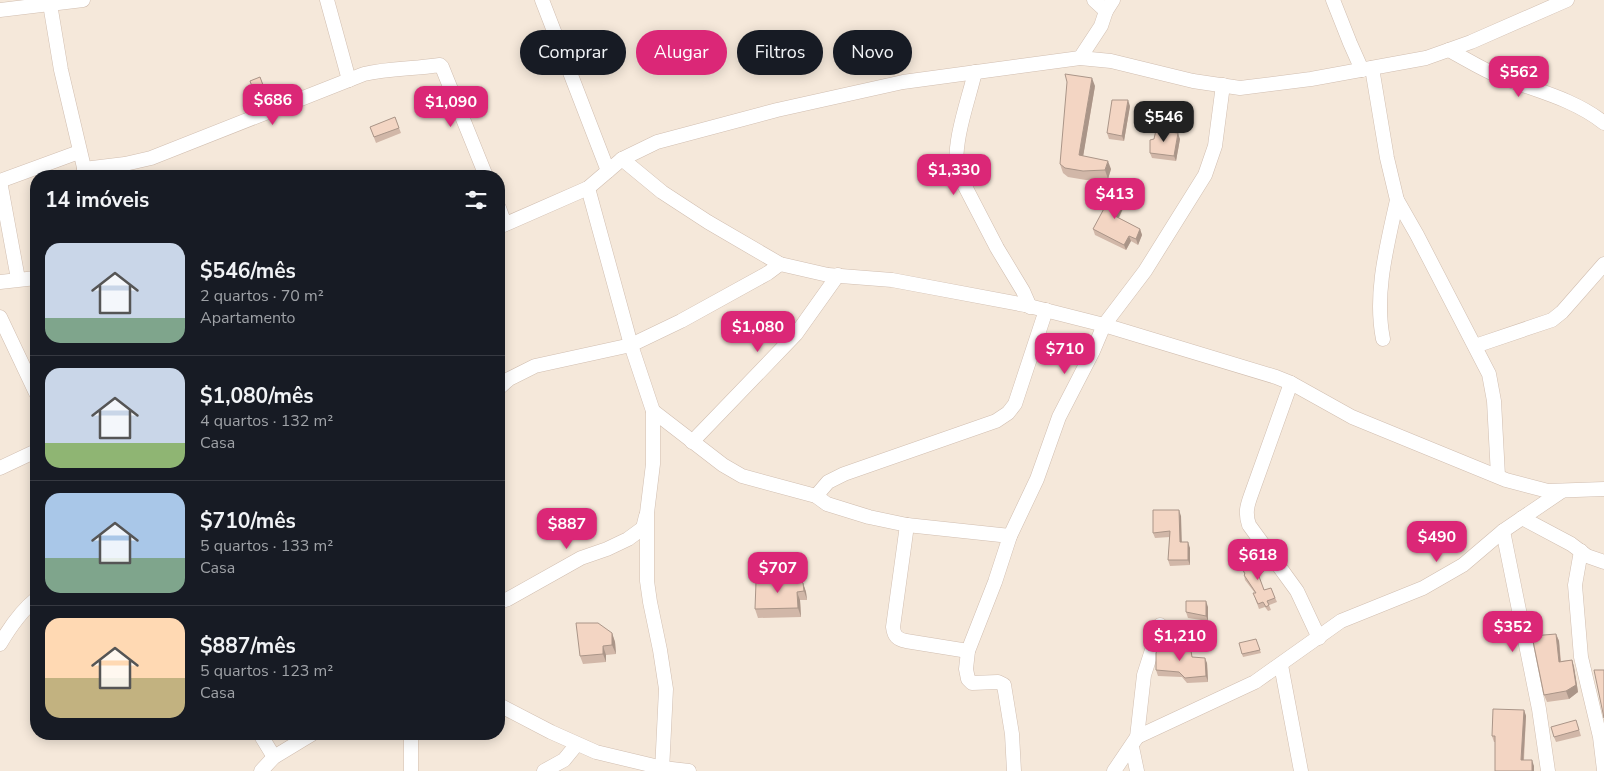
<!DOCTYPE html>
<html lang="pt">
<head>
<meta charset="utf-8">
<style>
  :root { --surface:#171b24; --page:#242831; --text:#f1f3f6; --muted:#9ea1a6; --line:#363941; --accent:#db2777 }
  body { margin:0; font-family:"Nunito Sans",sans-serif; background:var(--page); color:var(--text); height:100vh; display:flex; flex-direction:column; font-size:19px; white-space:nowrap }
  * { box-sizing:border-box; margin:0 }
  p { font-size:16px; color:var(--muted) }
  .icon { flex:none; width:28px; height:28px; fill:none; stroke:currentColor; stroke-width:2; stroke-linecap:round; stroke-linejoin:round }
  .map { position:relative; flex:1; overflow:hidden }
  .panel { position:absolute; left:30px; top:170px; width:475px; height:570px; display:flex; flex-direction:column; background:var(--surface); border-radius:20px; box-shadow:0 2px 12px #0003 }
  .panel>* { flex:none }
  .guide { position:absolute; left:520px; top:30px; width:475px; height:45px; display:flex; gap:10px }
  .price { position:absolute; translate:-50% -42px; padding:0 11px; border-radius:10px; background:var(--accent); color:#fff; font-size:16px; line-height:32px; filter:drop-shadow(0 1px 2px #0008) }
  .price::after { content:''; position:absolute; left:50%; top:30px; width:15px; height:11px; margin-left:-8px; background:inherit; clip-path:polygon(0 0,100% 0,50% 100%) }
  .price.active { background:#222; color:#fff }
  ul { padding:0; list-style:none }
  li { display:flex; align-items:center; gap:15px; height:125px; padding:0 15px }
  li+li { border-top:1px solid var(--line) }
  li span { display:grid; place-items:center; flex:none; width:140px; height:100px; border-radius:15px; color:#555 }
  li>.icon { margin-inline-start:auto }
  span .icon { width:60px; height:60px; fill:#fffc; stroke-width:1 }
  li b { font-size:21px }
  h2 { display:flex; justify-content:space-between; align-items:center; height:60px; padding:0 15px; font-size:21px }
  .pill { padding:0 18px; border-radius:22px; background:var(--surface); box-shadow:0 2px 12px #0003; font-size:18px; line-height:45px }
  .pill.active { background:var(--accent); color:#fff }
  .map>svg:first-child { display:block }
  .residential { fill:#f5e8da; fill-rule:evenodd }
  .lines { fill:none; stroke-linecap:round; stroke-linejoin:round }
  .minor-casing { stroke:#d1beb0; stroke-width:15 }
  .minor { stroke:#fff; stroke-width:14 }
  .wall { fill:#d1b7a8 }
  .shaded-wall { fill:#aa9588 }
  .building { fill:#f3d5c3; stroke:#aa9588 }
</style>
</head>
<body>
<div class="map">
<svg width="1604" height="771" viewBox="0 0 1604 771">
  <rect width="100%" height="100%" fill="#fdf6ec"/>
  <path class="residential" d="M0 0H1604V771H0ZM36 176H499V734H36Z"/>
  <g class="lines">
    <defs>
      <g id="minor">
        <polyline points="327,0 349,80"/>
        <polyline points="542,0 608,171"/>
        <polyline points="1094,0 1106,11"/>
        <polyline points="1333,0 1350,43 1362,70"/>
        <polyline points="50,4 61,70 86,176"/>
        <polyline points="0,10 83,0"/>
        <path d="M1449 50C1466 59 1483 70 1501 77 1537 91 1574 99 1604 123"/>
        <polyline points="1080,58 1101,26 1106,11 1113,0"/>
        <polyline points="1372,68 1387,158 1397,200 1417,235 1489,374 1494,401 1498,476"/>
        <path d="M975 72C968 102 953 140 957 171L997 248 1023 291 1030 307"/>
        <polyline points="622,159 662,192 708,222 780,264 828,275 892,280 1025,305 1104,325 1276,377 1291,383 1352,417 1506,480 1548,491 1604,489"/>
        <path d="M84 169 125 164 151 158 364 74C389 68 414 69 440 65L442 67 486 176"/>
        <polyline points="0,181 18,279"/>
        <polyline points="0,181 79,152"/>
        <polyline points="588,188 631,345 653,411 653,464 647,513 647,581 650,602 660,650 666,689 662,771"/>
        <polyline points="499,208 505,224"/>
        <polyline points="499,227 588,188 622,159 657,142 777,110 903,82 1080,58 1111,61 1193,81 1240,88 1311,79 1426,58 1471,42 1567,0"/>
        <polyline points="0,282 36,278"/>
        <polyline points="0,317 36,393"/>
        <path d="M1383 339C1374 293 1387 246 1397 200"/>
        <polyline points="1475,346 1552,320 1562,312 1604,264"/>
        <path d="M1291 383 1251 495C1247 506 1245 513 1249 525L1297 591 1319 638"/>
        <polyline points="499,388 509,379 535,366 631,345 681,321 768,273 780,264"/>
        <polyline points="653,411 723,465 742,476 816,496 827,504 869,517 907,525 1010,536"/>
        <polyline points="692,442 796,334 838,275"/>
        <polyline points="0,468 36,451"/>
        <polyline points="816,496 828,482 844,474 996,421 1008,413 1015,404 1046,310"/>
        <polyline points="1522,518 1571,544 1587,556 1604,562"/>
        <path d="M907 525 893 627C894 636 897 639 906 641L968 651"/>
        <polyline points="1503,531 1539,709 1548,771"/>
        <polyline points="1581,551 1575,585 1581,657 1600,737 1604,770"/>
        <polyline points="499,602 508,599 581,558 607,549 628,539 643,528 646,516"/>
        <path d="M0 644C10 627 21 611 36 599"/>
        <polyline points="1281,665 1301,771"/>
        <polyline points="499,705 551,732 596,752 663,768 689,771"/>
        <polyline points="260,734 274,757"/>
        <polyline points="1137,737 1255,682 1341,621 1423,588 1463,565 1503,531 1562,491"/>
        <polyline points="1132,747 1137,771"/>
        <polyline points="261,771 274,757 312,734"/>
        <polyline points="411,771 411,734"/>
        <polyline points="544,771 564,760 577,744"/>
        <polyline points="1014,771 1012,734 1004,685 998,682 972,683 968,679 966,669 968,651 995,582 1010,536 1037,479 1059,417 1093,351 1104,325 1145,271 1205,175 1215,146 1223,85"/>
        <polyline points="1114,771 1137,737 1144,675 1160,625"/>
      </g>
    </defs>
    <use href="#minor" class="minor-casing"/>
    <use href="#minor" class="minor"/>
  </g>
  <g class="wall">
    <polygon points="260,77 270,102 259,106 250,81"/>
    <polygon points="1095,86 1083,156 1111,169 1108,179 1086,180 1068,177 1063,173 1060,164"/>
    <polygon points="1130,106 1124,141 1109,139 1107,133"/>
    <polygon points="395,117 401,133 376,143 370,127"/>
    <polygon points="1180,139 1176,161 1152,158 1150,153"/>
    <polygon points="1101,196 1124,196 1126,202 1119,218 1140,229 1142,235 1138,245 1131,241 1126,250 1095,235 1093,229 1107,205 1103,202"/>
    <polygon points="1181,516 1181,542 1190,548 1190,565 1170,566 1168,560 1170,537 1155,538 1153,533"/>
    <polygon points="1268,567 1259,576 1264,590 1271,588 1277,602 1269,605 1271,610 1268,611 1265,607 1259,609 1255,598 1255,593 1245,580 1244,575 1245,575 1242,568"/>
    <polygon points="803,583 806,592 807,600 800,600 801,617 758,618 755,609"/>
    <polygon points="1208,607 1208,621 1188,618 1186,612"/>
    <polygon points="612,633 615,642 616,654 606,655 606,662 583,664 580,656"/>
    <polygon points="1556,634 1559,641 1561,661 1572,660 1574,667 1578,692 1569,699 1547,702 1544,695"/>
    <polygon points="1256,639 1261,653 1243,657 1242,654"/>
    <polygon points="1176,652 1193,657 1207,663 1208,682 1187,683 1182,677 1158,676 1156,670"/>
    <polygon points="1524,710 1526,716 1524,760 1534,766 1534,771 1495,771 1495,742 1494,742 1492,736"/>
    <polygon points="1578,726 1581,736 1556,742 1554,737"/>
  </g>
  <g class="shaded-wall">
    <polygon points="1092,78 1095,86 1082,163 1079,155"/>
    <polygon points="1128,100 1130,106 1124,141 1122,136"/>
    <polygon points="1178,133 1180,139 1176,161 1174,156"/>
    <polygon points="1108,161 1111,169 1108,179 1105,170"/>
    <polygon points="1124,196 1126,202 1117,221 1115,216"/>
    <polygon points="1140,229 1142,235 1138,245 1136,239"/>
    <polygon points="1129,236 1131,241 1126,250 1124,245"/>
    <polygon points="1179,510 1181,516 1182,547 1180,542"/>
    <polygon points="1188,542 1190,548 1190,565 1188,560"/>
    <polygon points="1267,562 1268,567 1259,576 1257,571"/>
    <polygon points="803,583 806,592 807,600 804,591"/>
    <polygon points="797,592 800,600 801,617 798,608"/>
    <polygon points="1206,601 1208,607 1208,621 1206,616"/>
    <polygon points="612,633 615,642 616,654 612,645"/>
    <polygon points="1556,634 1559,641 1561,669 1559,662"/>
    <polygon points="603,646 606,655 606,662 603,654"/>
    <polygon points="1205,658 1207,663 1208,682 1206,676"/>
    <polygon points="1572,660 1574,667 1578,692 1569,699 1566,691"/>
    <polygon points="1524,710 1526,716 1523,766 1521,760"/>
    <polygon points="1532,760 1534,766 1534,771 1532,771"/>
  </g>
  <g class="building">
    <polygon points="1065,74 1092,78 1079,155 1108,161 1105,170 1083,171 1065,168 1060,164 1067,82"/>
    <polygon points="260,77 267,96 257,100 250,81"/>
    <polygon points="1112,100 1128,100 1122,136 1107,133"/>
    <polygon points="395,117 399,128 374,137 370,127"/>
    <polygon points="1156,130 1178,133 1174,156 1150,153 1150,140 1154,139"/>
    <polygon points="1106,188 1124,196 1115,216 1140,229 1136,239 1129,236 1124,245 1093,229 1107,203 1113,205 1101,196"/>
    <polygon points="1153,510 1179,510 1180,542 1188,542 1188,560 1168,560 1170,531 1153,533"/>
    <polygon points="1262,556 1267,562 1257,571 1264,590 1271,588 1275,598 1267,601 1269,605 1266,607 1263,602 1258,604 1253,593 1256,593 1244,575 1245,574 1242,568"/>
    <polygon points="799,580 803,583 804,591 797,592 798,608 755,609 756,582"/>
    <polygon points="1186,601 1206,601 1206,616 1186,612"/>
    <polygon points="576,623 598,623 612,633 612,645 603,646 603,654 580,656"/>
    <polygon points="1556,634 1559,662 1572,660 1576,685 1566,691 1544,695 1532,636"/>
    <polygon points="1256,639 1260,650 1242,654 1239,643"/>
    <polygon points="1159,645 1175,647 1175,652 1191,651 1192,657 1205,658 1206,676 1185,678 1179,672 1156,670 1156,653"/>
    <polygon points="1594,670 1604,670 1604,718"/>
    <polygon points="1493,709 1524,710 1521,760 1532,760 1532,771 1495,771 1495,736 1492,736"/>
    <polygon points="1576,720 1579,730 1554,737 1551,727"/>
  </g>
</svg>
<b class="price" style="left:1519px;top:98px">$562</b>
<b class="price" style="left:273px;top:126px">$686</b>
<b class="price" style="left:451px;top:128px">$1,090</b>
<b class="price active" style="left:1164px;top:143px">$546</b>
<b class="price" style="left:954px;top:196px">$1,330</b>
<b class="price" style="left:1115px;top:220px">$413</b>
<b class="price" style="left:758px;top:353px">$1,080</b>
<b class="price" style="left:1065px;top:375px">$710</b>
<b class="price" style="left:567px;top:550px">$887</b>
<b class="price" style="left:1437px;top:563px">$490</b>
<b class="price" style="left:1258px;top:581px">$618</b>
<b class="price" style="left:778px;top:594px">$707</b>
<b class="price" style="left:1513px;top:653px">$352</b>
<b class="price" style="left:1180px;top:662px">$1,210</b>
<div class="guide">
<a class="pill">Comprar</a>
<a class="pill active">Alugar</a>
<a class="pill">Filtros</a>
<a class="pill">Novo</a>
</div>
<section class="panel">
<h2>14 imóveis<svg class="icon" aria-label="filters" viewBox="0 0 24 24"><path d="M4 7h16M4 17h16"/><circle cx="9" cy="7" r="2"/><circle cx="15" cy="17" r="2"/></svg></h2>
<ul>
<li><span style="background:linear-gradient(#c9d6e8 75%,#7fa58c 0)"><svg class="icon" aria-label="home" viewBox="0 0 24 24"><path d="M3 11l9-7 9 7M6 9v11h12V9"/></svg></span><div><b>$546/mês</b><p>2 quartos · 70 m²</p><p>Apartamento</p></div></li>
<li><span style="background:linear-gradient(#c9d6e8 75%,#8fb573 0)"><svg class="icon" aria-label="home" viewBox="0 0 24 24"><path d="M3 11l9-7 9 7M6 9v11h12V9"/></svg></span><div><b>$1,080/mês</b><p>4 quartos · 132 m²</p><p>Casa</p></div></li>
<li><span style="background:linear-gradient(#a9c7e8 65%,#7fa58c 0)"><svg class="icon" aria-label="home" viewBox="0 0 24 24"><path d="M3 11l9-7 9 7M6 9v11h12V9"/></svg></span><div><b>$710/mês</b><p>5 quartos · 133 m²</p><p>Casa</p></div></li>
<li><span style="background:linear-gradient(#ffd9b3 60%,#c2b280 0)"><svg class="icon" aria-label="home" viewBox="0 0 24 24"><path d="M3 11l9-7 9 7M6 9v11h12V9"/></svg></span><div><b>$887/mês</b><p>5 quartos · 123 m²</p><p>Casa</p></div></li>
</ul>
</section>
</div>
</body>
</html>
